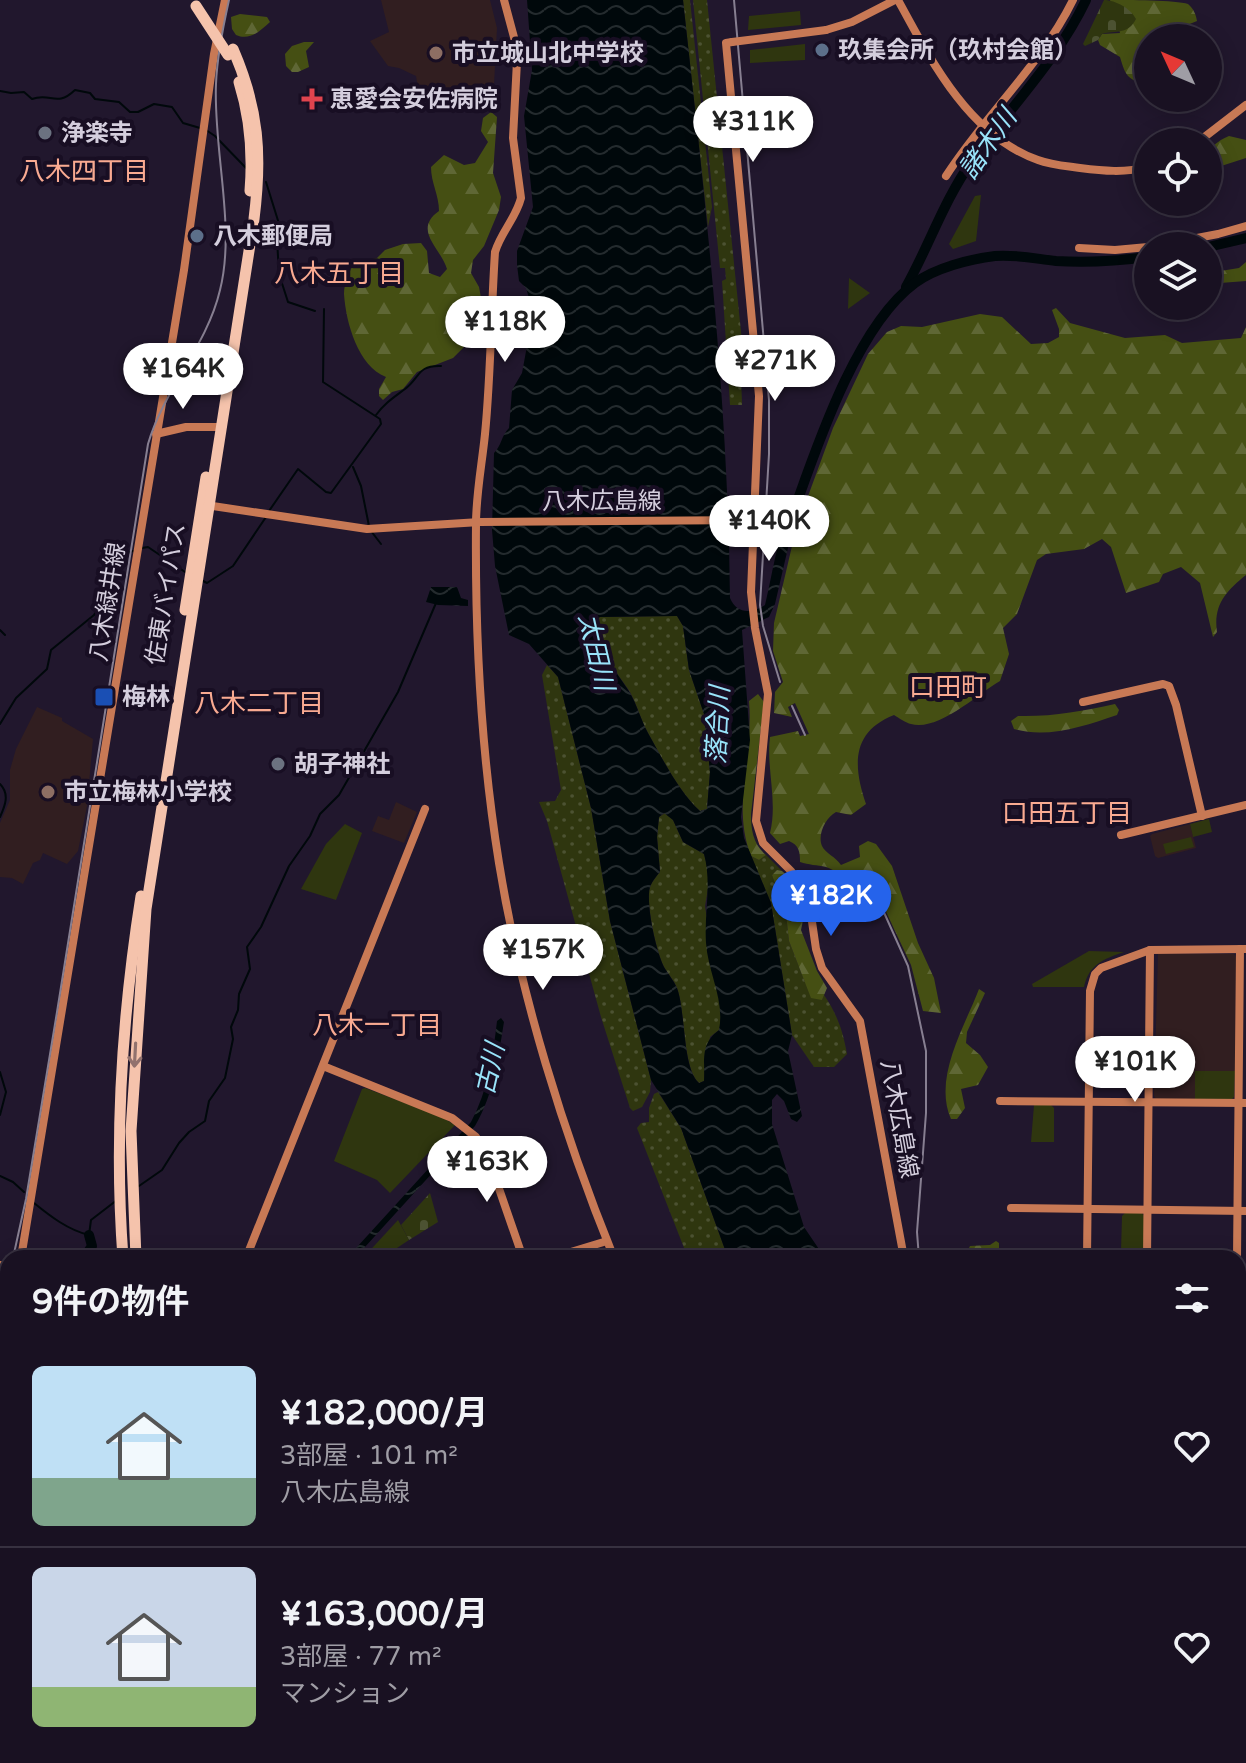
<!DOCTYPE html>
<html lang="ja">
<head>
<meta charset="utf-8">
<style>
  :root { --surface:#191122; --page:#261f2f; --text:#f1f3f6; --muted:#9f9da5; --line:#373140; --accent:#2563eb }
  body { margin:0; font-family:"Varela Round","Noto Sans JP",sans-serif; background:var(--page); color:var(--text); height:100vh; display:flex; flex-direction:column; font-size:30px; white-space:nowrap }
  * { box-sizing:border-box; margin:0 }
  p { font-size:26px; color:var(--muted) }
  .icon { flex:none; width:44px; height:44px; fill:none; stroke:currentColor; stroke-width:2; stroke-linecap:round; stroke-linejoin:round }
  .map { position:relative; flex:1; overflow:hidden }
  .drawer { position:absolute; left:0px; top:1250px; width:1246px; height:514px; display:flex; flex-direction:column; background:var(--surface); border-radius:24px 24px 0 0; box-shadow:0 4px 20px #0003,0 0 0 2px var(--line) }
  .drawer>* { flex:none }
  .needle { width:52px; rotate:314deg }
  .fabs { position:absolute; left:1134px; top:24px; display:grid; gap:16px }
  .fabs a { display:grid; place-items:center; width:88px; height:88px; border-radius:50%; background:var(--surface); box-shadow:0 4px 20px #0003,0 0 0 2px var(--line); font-size:40px }
  .price { position:absolute; translate:-50% -68px; padding:0 18px; border-radius:28px; background:#fff; color:#222; font-size:26px; line-height:52px; filter:drop-shadow(0 2px 4px #0008) }
  .price::after { content:''; position:absolute; left:50%; top:48px; width:24px; height:18px; margin-left:-12px; background:inherit; clip-path:polygon(0 0,100% 0,50% 100%) }
  .price.on { background:var(--accent); color:#fff }
  ul { padding:0; list-style:none }
  li { display:flex; align-items:center; gap:24px; height:200px; padding:0 32px }
  li+li { border-top:2px solid var(--line) }
  li span { display:grid; place-items:center; flex:none; width:224px; height:160px; border-radius:12px; color:#555 }
  li>.icon { margin-inline-start:auto }
  span .icon { width:96px; height:96px; fill:#fffc; stroke-width:1 }
  li b { font-size:34px }
  h2 { display:flex; justify-content:space-between; align-items:center; height:96px; padding:0 32px; font-size:34px }
  .map>svg:first-child { display:block }
  .education { fill:#311e20 }
  .grass { fill:url(#grass-dots) }
  .forest { fill:url(#forest-firs) }
  .cemetery { fill:url(#cemetery-stones) }
  .park { fill:#2f360f }
  .water { fill:url(#water-waves); fill-rule:evenodd }
  .lines { fill:none; stroke-linecap:round; stroke-linejoin:round }
  .stream { stroke:#00080b; stroke-width:2 }
  .river { stroke:#00080b; stroke-width:10 }
  .secondary { stroke:#c87955; stroke-width:8 }
  .highway { stroke:#f5c3ac; stroke-width:11 }
  .rail { stroke:#877f91; stroke-width:2 }
  .secondary-bridge { stroke:#c87955; stroke-width:8 }
  .highway-bridge { stroke:#f5c3ac; stroke-width:11 }
  .oneway { stroke:#92726e }
  .service-dot { fill:#5c6f8a; stroke:#180e23; stroke-width:3 }
  .education-dot { fill:#8d6e63; stroke:#180e23; stroke-width:3 }
  .health-dot { fill:#e0444e; stroke:#180e23; stroke-width:3 }
  .worship-dot { fill:#6b7280; stroke:#180e23; stroke-width:3 }
  .transit-dot { fill:#1a4fb4; stroke:#180e23; stroke-width:3 }
  .labels { text-anchor:middle; dominant-baseline:central; stroke-width:8; stroke-linejoin:round; paint-order:stroke }
  .poi-label { font-size:24px; font-weight:bold; fill:#d4cedd; stroke:#180e23; text-anchor:start }
  .street-label { font-size:24px; fill:#d4cedd; stroke:#180e23 }
  .water-label { font-size:26px; font-style:italic; fill:#99e4fa; stroke:#180e23 }
  .neighbourhood-label { font-size:26px; fill:#f9aa91; stroke:#180e23 }
</style>
</head>
<body>
<div class="map">
<svg width="1246" height="1763" viewBox="0 0 1246 1763">
  <defs>
    <pattern id="grass-dots" width="8" height="8" patternUnits="userSpaceOnUse" patternTransform="scale(2)"><rect width="8" height="8" fill="#2f360f"/><path d="M2 2h.1M6 6h.1" fill="none" stroke="#4c5232" stroke-width="1.8" stroke-linecap="round"/></pattern>
    <pattern id="forest-firs" width="22" height="20" patternUnits="userSpaceOnUse" patternTransform="scale(2)"><rect width="22" height="20" fill="#454f13"/><path d="M5 1l3.5 6h-7zM16 11l3.5 6h-7z" fill="#5f6735"/></pattern>
    <pattern id="cemetery-stones" width="16" height="16" patternUnits="userSpaceOnUse" patternTransform="scale(2)"><rect width="16" height="16" fill="#2f360f"/><path d="M2 7V4a2 2 0 0 1 4 0v3zM10 15v-3a2 2 0 0 1 4 0v3z" fill="#4c5232"/></pattern>
    <pattern id="water-waves" width="16" height="10" patternUnits="userSpaceOnUse" patternTransform="scale(2)"><rect width="16" height="10" fill="#00080b"/><path d="M0 5q4-4 8 0t8 0" fill="none" stroke="#242b2e"/></pattern>
  </defs>
  <rect width="100%" height="100%" fill="#21172d"/>
  <g class="education">
    <polygon points="381,0 490,0 497,28 493,104 446,99 424,91 417,82 416,76 399,68 388,66 370,41 389,32"/>
    <polygon points="37,707 62,718 62,721 93,739 87,806 78,851 67,864 43,853 40,860 33,863 23,884 12,878 0,877 0,823 10,800 10,770 16,749"/>
    <polygon points="396,802 417,812 404,843 372,831 378,816 389,820"/>
    <polygon points="1190,824 1196,848 1158,858 1155,856 1150,836 1152,834"/>
    <polygon points="1158,954 1234,954 1236,957 1235,1071 1195,1071 1195,1099 1156,1099 1154,1096"/>
  </g>
  <g class="grass">
    <polygon points="683,0 690,0 712,207 708,227"/>
    <polygon points="693,0 707,0 744,361 741,373 742,405 730,405 722,281 726,279 725,268 720,268"/>
    <path d="M677 616 683 626 689 670 704 714 710 772 707 809 700 811C679 792 662 758 648 733 641 720 637 705 630 692 617 672 594 646 593 621L600 617Z"/>
    <polygon points="547,665 558,677 591,808 610,921 651,1080 650,1092 642,1107 633,1111 630,1108 601,1017 547,821 539,802 555,801 561,790 542,675"/>
    <path d="M665 813 673 820 683 842 704 854 710 877 705 906 722 1018 719 1030 710 1037 704 1081 699 1083C682 1067 686 1012 677 988 674 980 668 974 664 967 656 950 648 912 649 894 649 885 654 879 660 872L657 837 659 817Z"/>
    <path d="M766 855 782 871 777 870 772 875 786 914 789 941 805 982 822 1000 824 995C837 1014 843 1031 847 1054L834 1067H814L792 1035 771 903 751 856 759 860Z"/>
    <polygon points="658,1092 681,1128 728,1258 688,1258 637,1128 641,1123 649,1122 649,1108 654,1094"/>
    <polygon points="1145,1756 1196,1756 1201,1763 1150,1763"/>
  </g>
  <g class="forest">
    <path d="M1110 0C1127 0 1176 0 1188 4 1194 9 1196 15 1197 21L1155 38H1148V85C1127 79 1126 77 1120 57L1100 45 1098 40 1102 34 1120 33Z"/>
    <path d="M240 14 267 17 270 22C260 31 250 41 236 35L232 29 231 17Z"/>
    <polygon points="304,42 314,42 306,51 309,67 298,72 292,72 286,66 285,54 292,46"/>
    <path d="M491 112 497 117 493 173 501 197 499 210 484 246 473 260 471 273 479 287 482 303 464 347 453 358 417 372 403 389 392 392 383 400 379 396V389L386 377C358 366 346 323 344 294 344 283 349 273 354 263L377 258 385 250 403 244 421 243 427 251 429 273 440 277 447 269C441 248 412 230 439 211 439 195 431 183 431 167L444 155 464 165 475 163 488 142 481 131 483 118Z"/>
    <path d="M1229 136 1246 140V158L1218 167 1208 182C1208 157 1204 147 1229 136Z"/>
    <polygon points="1246,262 1246,281 1220,283 1208,291 1208,273 1239,268"/>
    <path d="M1056 308 1070 323 1125 338 1165 335 1182 343 1241 338 1246 327V575C1226 591 1213 605 1217 632L1213 637 1200 583 1181 567 1163 574 1159 582 1126 593 1111 547 1102 539 1084 549 1046 554 1037 560 1017 614 1003 628 1009 654 1000 681C979 693 938 732 911 724 906 723 899 718 894 715 851 732 853 766 866 804L851 815 836 812C826 817 817 835 822 846 825 853 836 857 841 865L860 857 859 846 868 841 876 844 892 866 918 943 934 978 941 1013 923 1011 911 965 874 886C853 889 842 872 826 867 817 865 809 865 800 862 800 852 799 845 789 841L780 844 770 833C778 801 766 768 770 737L798 731 800 736 809 734 795 703 788 707 792 717 774 713 775 692 783 682 773 651 774 623 796 529 833 428 868 354 887 332 901 326 922 327 980 314 1002 317 1031 344 1048 343 1059 337V329L1052 310Z"/>
    <path d="M758 694 764 702 751 814C751 830 753 844 766 855L759 860 751 856C731 805 754 754 749 701Z"/>
    <path d="M1115 704 1119 710 1117 715C1085 726 1047 739 1014 729L1011 721 1018 716C1051 717 1082 711 1115 704Z"/>
    <polygon points="777,870 782,871 791,879 802,897 804,916 801,930 817,971 827,988 822,1000 811,998 789,941 786,914 772,875"/>
    <path d="M979 989 985 993 967 1032 966 1043 980 1055 988 1067 978 1085 961 1089 965 1108 957 1119H951C933 1078 964 1028 979 989Z"/>
    <polygon points="996,1241 999,1243 999,1258 964,1258 970,1246 990,1245"/>
    <polygon points="1238,1429 1246,1429 1246,1453 1238,1468"/>
    <path d="M1246 1521V1568C1239 1548 1233 1539 1246 1521Z"/>
  </g>
  <g class="cemetery">
    <path d="M1104 0C1116 0 1131 9 1136 19 1128 35 1116 30 1102 34L1098 40 1085 46 1083 44Z"/>
    <polygon points="430,1193 438,1222 409,1240 401,1225"/>
  </g>
  <g class="park">
    <polygon points="800,11 801,25 748,30 749,16"/>
    <polygon points="805,44 805,60 750,63 750,50"/>
    <polygon points="981,195 976,241 953,249 949,244 975,196"/>
    <polygon points="849,278 870,293 848,309"/>
    <polygon points="1209,819 1212,832 1193,837 1190,824"/>
    <polygon points="345,824 362,833 336,900 301,889 326,844"/>
    <polygon points="1191,837 1194,847 1166,854 1163,844"/>
    <path d="M1089 951 1124 952C1104 959 1089 964 1084 987H1033L1032 984Z"/>
    <polygon points="1195,1071 1235,1071 1234,1097 1232,1099 1195,1099"/>
    <polygon points="365,1088 440,1116 455,1125 390,1193 377,1180 334,1161 362,1089"/>
    <polygon points="1034,1105 1051,1105 1054,1108 1054,1142 1031,1142"/>
    <polygon points="1125,1213 1142,1213 1145,1217 1144,1250 1121,1251 1122,1216"/>
    <polygon points="398,1220 409,1240 382,1258 363,1258"/>
  </g>
  <g class="water">
    <path d="M527 0H683C705 199 728 398 730 598 737 614 751 614 765 605 774 568 778 525 801 492L775 604 769 617 742 630 750 740 741 817 744 838 771 903 792 1035 788 1051 802 1116 797 1122 791 1119 784 1101 777 1094 772 1100V1124L804 1227 825 1258H728L681 1128 651 1080 610 921 591 808 558 677 529 644 509 635 495 566 492 530 494 453C502 445 501 436 509 428L512 390 522 373 529 335V298L526 288 519 281 517 265V251L533 207 524 116 532 70ZM677 616 683 626 689 670 704 714 710 772 707 809 700 811C679 792 662 758 648 733 641 720 637 705 630 693 617 672 594 646 593 621L600 617ZM664 813 673 820 683 842 704 854C712 884 704 912 706 943 708 973 725 1000 719 1030 700 1044 705 1059 704 1081L699 1083C682 1068 686 1012 677 988 674 981 668 974 664 967 656 950 648 913 649 894 649 885 654 879 660 872L657 837 659 817Z"/>
    <polygon points="431,587 457,587 461,598 468,600 468,606 438,605 426,602"/>
    <path d="M501 1018 504 1022C498 1058 494 1094 475 1126L355 1258H347L471 1122C488 1090 493 1056 497 1021Z"/>
    <polygon points="1038,1756 1145,1756 1150,1763 1041,1763"/>
  </g>
  <g class="lines">
    <g class="stream">
      <path d="M0 91 11 93 24 92 32 99C51 92 56 108 75 90L90 93 95 99 119 102 130 112H138L154 104 172 107 183 123 200 128"/>
      <polyline points="206,130 215,136 246,168"/>
      <polyline points="266,182 280,227 277,239 279,274 288,302 315,311"/>
      <path d="M376 415C385 403 393 398 405 389 420 378 417 365 441 366"/>
      <polyline points="353,467 361,486 369,526"/>
      <polyline points="269,511 298,469 326,492 331,493 381,424 380,419 323,382 324,309"/>
      <polyline points="371,531 381,544"/>
      <polyline points="142,548 148,547 185,572"/>
      <polyline points="203,581 207,583 233,566 266,517"/>
      <polyline points="0,630 5,635"/>
      <polyline points="0,724 16,698 47,669 51,650 94,615 117,576 127,553 133,551"/>
      <path d="M0 784C10 794 5 806 0 817"/>
      <polyline points="0,1072 6,1092 0,1115"/>
      <polyline points="0,1176 13,1182 24,1192"/>
      <polyline points="139,1186 162,1170 179,1143 189,1132 205,1121 209,1101 225,1078 233,1039 231,1027 238,1010 239,994 250,969 247,947 261,927 289,866 310,836 320,814 339,795 398,692 436,603"/>
      <path d="M34 1203C50 1216 68 1230 89 1235L91 1220 117 1200"/>
      <polyline points="596,1255 598,1258"/>
      <polyline points="752,1756 753,1763"/>
      <polyline points="865,1756 875,1760"/>
      <polyline points="503,1763 504,1756"/>
      <polyline points="619,1763 624,1756"/>
    </g>
    <g class="river">
      <polyline points="1208,247 1246,238"/>
      <path d="M906 287C929 246 944 200 972 161 1010 107 1057 61 1086 0"/>
      <path d="M797 502C820 437 859 324 915 283 935 268 970 259 995 256 1015 254 1037 259 1056 261 1087 263 1118 261 1148 257"/>
      <polyline points="84,1258 92,1246 89,1235"/>
    </g>
    <g class="secondary">
      <path d="M504 0 515 41 517 61 513 138 521 198C516 218 501 232 495 252 491 312 491 373 485 434 482 464 476 494 476 524 475 636 481 752 499 863 520 994 564 1135 614 1258"/>
      <path d="M898 0C930 59 969 136 1038 160 1051 165 1066 166 1080 168 1103 171 1125 173 1148 167"/>
      <polyline points="826,30 852,22 895,0"/>
      <polyline points="732,42 726,43 759,396 751,592 755,628 768,694 756,821 763,843 791,871 805,891 810,908 816,949 822,968 860,1021 904,1258"/>
      <polyline points="1198,142 1246,105"/>
      <path d="M946 176C985 115 1041 65 1073 0"/>
      <polyline points="1155,246 1218,234 1246,226"/>
      <polyline points="1079,248 1115,250 1148,247"/>
      <polyline points="156,434 186,427 221,427"/>
      <polyline points="206,505 367,529 480,522 755,520"/>
      <polyline points="1083,702 1163,684 1169,686 1176,705 1202,816"/>
      <polyline points="1121,835 1246,805"/>
      <polyline points="323,1066 452,1118 476,1137 486,1151 523,1258"/>
      <polyline points="1000,1101 1246,1103"/>
      <polyline points="1011,1208 1246,1211"/>
      <polyline points="21,1258 184,270 214,54 225,0"/>
      <polyline points="246,1258 425,809"/>
      <polyline points="551,1258 607,1241"/>
      <polyline points="1087,1258 1090,991 1095,974 1101,968 1150,950 1246,949"/>
      <polyline points="1147,1258 1150,950"/>
      <polyline points="1237,1258 1240,949"/>
      <polyline points="0,1265 8,1267"/>
      <polyline points="1238,1320 1246,1320"/>
      <polyline points="8,1379 4,1420 8,1521"/>
      <polyline points="1238,1674 1246,1684"/>
      <polyline points="1238,1753 1245,1763"/>
      <polyline points="20,1756 20,1763"/>
      <polyline points="371,1756 372,1763"/>
      <polyline points="910,1756 916,1763"/>
      <polyline points="86,1763 103,1756"/>
      <polyline points="933,1763 940,1756"/>
    </g>
    <g class="highway">
      <path d="M239 82C250 117 253 154 250 191"/>
      <polyline points="185,610 206,477"/>
      <path d="M123 1258C114 1137 122 1016 141 896"/>
      <path d="M136 1258 131 1131 146 909 254 219C262 155 259 109 233 49"/>
      <polyline points="1238,1506 1246,1499"/>
      <polyline points="1238,1518 1246,1512"/>
      <polyline points="197,1756 197,1763"/>
      <polyline points="208,1756 208,1763"/>
      <polyline points="958,1763 966,1756"/>
      <polyline points="973,1763 980,1756"/>
    </g>
    <g class="rail">
      <polyline points="734,0 769,400 769,454 760,605 763,626 780,682"/>
      <polyline points="792,706 805,735"/>
      <polyline points="873,888 908,966 926,1051 926,1113 917,1232 919,1258"/>
      <path d="M13 1258 26 1199 57 1012 148 444C164 389 207 346 220 290 236 227 213 149 216 84 217 56 223 27 229 0"/>
      <polyline points="0,1316 8,1276"/>
      <polyline points="1238,1713 1246,1723"/>
    </g>
    <polyline class="secondary-bridge" points="732,42 826,30"/>
    <polyline class="highway-bridge" points="196,6 228,55"/>
  </g>
  <defs><path id="oneway-shaft" d="M-6 0H5M1.5-3L5.5 0L1.5 3" fill="none" stroke-width="1.6" stroke-linecap="round" stroke-linejoin="round" transform="scale(2)"/></defs>
  <use class="oneway" href="#oneway-shaft" transform="translate(135 1055) rotate(93)"/>
  <g class="service-dot">
    <circle cx="822" cy="50" r="8"/>
    <circle cx="197" cy="236" r="8"/>
  </g>
  <g class="education-dot">
    <circle cx="436" cy="53" r="8"/>
    <circle cx="48" cy="792" r="8"/>
  </g>
  <path class="health-dot" d="M308 87h8v8h8v8h-8v8h-8v-8h-8v-8h8z"/>
  <g class="worship-dot">
    <circle cx="45" cy="133" r="8"/>
    <circle cx="278" cy="764" r="8"/>
  </g>
  <rect class="transit-dot" x="94" y="687" width="20" height="20" rx="4"/>
  <g class="labels">
    <g class="poi-label">
      <text x="838" y="50">玖集会所（玖村会館）</text>
      <text x="452" y="53">市立城山北中学校</text>
      <text x="330" y="99">恵愛会安佐病院</text>
      <text x="61" y="133">浄楽寺</text>
      <text x="213" y="236">八木郵便局</text>
      <text x="122" y="697">梅林</text>
      <text x="294" y="764">胡子神社</text>
      <text x="64" y="792">市立梅林小学校</text>
    </g>
    <g class="street-label">
      <text x="602" y="501">八木広島線</text>
      <text transform="translate(166 594) rotate(-81)">佐東バイパス</text>
      <text transform="translate(108 602) rotate(-81)">八木緑井線</text>
      <text transform="translate(899 1119) rotate(80)">八木広島線</text>
    </g>
    <g class="water-label">
      <text transform="translate(988 144) rotate(-55)">諸木川</text>
      <text transform="translate(596 652) rotate(77)">太田川</text>
      <text transform="translate(718 725) rotate(-87)">落合川</text>
      <text transform="translate(490 1069) rotate(-77)">古川</text>
    </g>
    <g class="neighbourhood-label">
      <text x="84" y="171">八木四丁目</text>
      <text x="339" y="273">八木五丁目</text>
      <text x="948" y="687">口田町</text>
      <text x="259" y="703">八木二丁目</text>
      <text x="1067" y="813">口田五丁目</text>
      <text x="377" y="1025">八木一丁目</text>
    </g>
  </g>
</svg>
<div class="fabs">
<a><svg class="needle" viewBox="-14 -14 28 28"><path d="M0-13l5 13h-10z" fill="#e53935"/><path d="M0 13l5-13h-10z" fill="#9f9da5"/></svg></a>
<a><svg class="icon" aria-label="locate" viewBox="0 0 24 24"><circle cx="12" cy="12" r="6"/><path d="M12 2v4M12 18v4M2 12h4M18 12h4"/></svg></a>
<a><svg class="icon" aria-label="layers" viewBox="0 0 24 24"><path d="M12 4l9 5-9 5-9-5zM3 14l9 5 9-5"/></svg></a>
</div>
<b class="price" style="left:753px;top:164px">¥311K</b>
<b class="price" style="left:505px;top:364px">¥118K</b>
<b class="price" style="left:775px;top:403px">¥271K</b>
<b class="price" style="left:183px;top:411px">¥164K</b>
<b class="price" style="left:769px;top:563px">¥140K</b>
<b class="price on" style="left:831px;top:938px">¥182K</b>
<b class="price" style="left:543px;top:992px">¥157K</b>
<b class="price" style="left:1135px;top:1104px">¥101K</b>
<b class="price" style="left:487px;top:1204px">¥163K</b>
<section class="drawer">
<h2>9件の物件<svg class="icon" aria-label="filters" viewBox="0 0 24 24"><path d="M4 7h16M4 17h16"/><circle cx="9" cy="7" r="2"/><circle cx="15" cy="17" r="2"/></svg></h2>
<ul>
<li><span style="background:linear-gradient(#bfe0f5 70%,#7fa58c 0)"><svg class="icon" aria-label="home" viewBox="0 0 24 24"><path d="M3 11l9-7 9 7M6 9v11h12V9"/></svg></span><div><b>¥182,000/月</b><p>3部屋 · 101 m²</p><p>八木広島線</p></div><svg class="icon" aria-label="heart" viewBox="0 0 24 24"><path d="M12 20l-8-8c-3-5 5-10 8-4 3-6 11-1 8 4z"/></svg></li>
<li><span style="background:linear-gradient(#c9d6e8 75%,#8fb573 0)"><svg class="icon" aria-label="home" viewBox="0 0 24 24"><path d="M3 11l9-7 9 7M6 9v11h12V9"/></svg></span><div><b>¥163,000/月</b><p>3部屋 · 77 m²</p><p>マンション</p></div><svg class="icon" aria-label="heart" viewBox="0 0 24 24"><path d="M12 20l-8-8c-3-5 5-10 8-4 3-6 11-1 8 4z"/></svg></li>
</ul>
</section>
</div>
</body>
</html>
